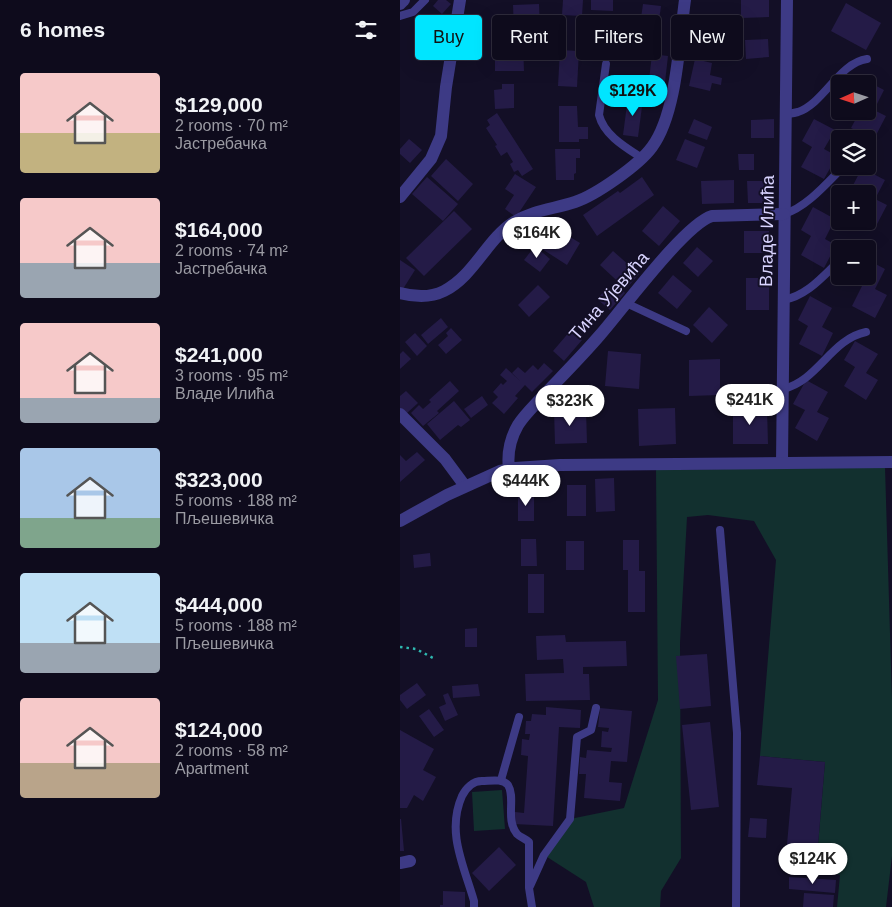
<!DOCTYPE html>
<html lang="en">
<head>
<meta charset="utf-8">
<style>
  :root { --surface:#0e0b1c; --page:#1c1929; --text:#f1f3f6; --muted:#9b9ba3; --line:#2e2b3b; --accent:#00e5ff }
  body { margin:0; font-family:Helvetica,sans-serif; background:var(--page); color:var(--text); height:100vh; display:flex; flex-direction:column; font-size:19px; white-space:nowrap }
  * { box-sizing:border-box; margin:0 }
  p { font-size:16px; color:var(--muted) }
  .icon { flex:none; width:28px; height:28px; fill:none; stroke:currentColor; stroke-width:2; stroke-linecap:round; stroke-linejoin:round }
  .map { position:relative; flex:1; overflow:hidden }
  .panel { display:flex; flex-direction:column; background:var(--surface); width:400px }
  .panel>* { flex:none }
  .top-card { position:absolute; left:15px; top:15px; width:401px; height:45px; display:flex; gap:10px }
  .needle { width:32px; rotate:267deg }
  .controls { position:absolute; left:431px; top:75px; display:grid; gap:10px }
  .controls a { display:grid; place-items:center; width:45px; height:45px; border-radius:5px; background:var(--surface); box-shadow:0 5px 20px #0002,0 0 0 1px var(--line); font-size:25px }
  .price { position:absolute; translate:-50% -42px; padding:0 11px; border-radius:18px; background:#fff; color:#222; font-size:16px; line-height:32px; filter:drop-shadow(0 1px 2px #0008) }
  .price::after { content:''; position:absolute; left:50%; top:30px; width:15px; height:11px; margin-left:-8px; background:inherit; clip-path:polygon(0 0,100% 0,50% 100%) }
  .price.on { background:var(--accent); color:#111 }
  ul { padding:0; list-style:none }
  li { display:flex; align-items:center; gap:15px; height:125px; padding:0 20px }
  li span { display:grid; place-items:center; flex:none; width:140px; height:100px; border-radius:5px; color:#555 }
  li>.icon { margin-inline-start:auto }
  span .icon { width:60px; height:60px; fill:#fffc; stroke-width:1 }
  li b { font-size:21px }
  h2 { display:flex; justify-content:space-between; align-items:center; height:60px; padding:0 20px; font-size:21px }
  .pill { padding:0 18px; border-radius:5px; background:var(--surface); box-shadow:0 5px 20px #0002,0 0 0 1px var(--line); font-size:18px; line-height:45px }
  .pill.on { background:var(--accent); color:#111 }
  main { display:flex; flex:1; min-height:0 }
  .map>svg:first-child { display:block }
  .green { fill:#12302f }
  .building { fill:#241b47 }
  .lines { fill:none; stroke-linecap:round; stroke-linejoin:round }
  .path { stroke:#2fb8b0; stroke-width:2.5; stroke-dasharray:2.5 4; stroke-linecap:butt }
  .service { stroke:#3d3a85; stroke-width:8 }
  .minor { stroke:#3d3a85; stroke-width:12 }
  .tertiary { stroke:#3d3a85; stroke-width:12 }
  .labels { text-anchor:middle; dominant-baseline:central; stroke-width:4; stroke-linejoin:round; paint-order:stroke }
  .street-label { font-size:18px; fill:#d9d4ff; stroke:#130f26 }
</style>
</head>
<body>
<main>
<section class="panel">
<h2>6 homes<svg class="icon" aria-label="filters" viewBox="0 0 24 24"><path d="M4 7h16M4 17h16"/><circle cx="9" cy="7" r="2"/><circle cx="15" cy="17" r="2"/></svg></h2>
<ul>
<li><span style="background:linear-gradient(#f6c9c9 60%,#c2b280 0)"><svg class="icon" aria-label="home" viewBox="0 0 24 24"><path d="M3 11l9-7 9 7M6 9v11h12V9"/></svg></span><div><b>$129,000</b><p>2 rooms · 70 m²</p><p>Јастребачка</p></div></li>
<li><span style="background:linear-gradient(#f6c9c9 65%,#9aa5b1 0)"><svg class="icon" aria-label="home" viewBox="0 0 24 24"><path d="M3 11l9-7 9 7M6 9v11h12V9"/></svg></span><div><b>$164,000</b><p>2 rooms · 74 m²</p><p>Јастребачка</p></div></li>
<li><span style="background:linear-gradient(#f6c9c9 75%,#9aa5b1 0)"><svg class="icon" aria-label="home" viewBox="0 0 24 24"><path d="M3 11l9-7 9 7M6 9v11h12V9"/></svg></span><div><b>$241,000</b><p>3 rooms · 95 m²</p><p>Владе Илића</p></div></li>
<li><span style="background:linear-gradient(#a9c7e8 70%,#7fa58c 0)"><svg class="icon" aria-label="home" viewBox="0 0 24 24"><path d="M3 11l9-7 9 7M6 9v11h12V9"/></svg></span><div><b>$323,000</b><p>5 rooms · 188 m²</p><p>Пљешевичка</p></div></li>
<li><span style="background:linear-gradient(#bfe0f5 70%,#9aa5b1 0)"><svg class="icon" aria-label="home" viewBox="0 0 24 24"><path d="M3 11l9-7 9 7M6 9v11h12V9"/></svg></span><div><b>$444,000</b><p>5 rooms · 188 m²</p><p>Пљешевичка</p></div></li>
<li><span style="background:linear-gradient(#f6c9c9 65%,#b9a48a 0)"><svg class="icon" aria-label="home" viewBox="0 0 24 24"><path d="M3 11l9-7 9 7M6 9v11h12V9"/></svg></span><div><b>$124,000</b><p>2 rooms · 58 m²</p><p>Apartment</p></div></li>
</ul>
</section>
<div class="map">
<svg width="492" height="907" viewBox="0 0 492 907">
  <rect width="100%" height="100%" fill="#130f26"/>
  <g class="green">
    <polygon points="485,467 492,700 492,856 486,907 437,907 440,875 416,869 425,762 360,756 376,560 354,521 308,515 287,517 280,643 281,858 261,891 260,907 194,907 186,882 144,855 170,819 224,808 258,700 256,470"/>
    <polygon points="102,790 105,829 74,831 72,792"/>
  </g>
  <g class="building">
    <polygon points="38,0 46,0 51,4 42,14 33,6"/>
    <polygon points="163,0 183,0 182,16 162,15"/>
    <polygon points="191,0 213,0 213,11 191,10"/>
    <polygon points="341,0 369,0 369,17 341,18"/>
    <polygon points="446,3 481,23 466,50 431,31"/>
    <polygon points="139,4 140,29 114,30 113,5"/>
    <polygon points="243,4 261,6 256,42 238,39"/>
    <polygon points="304,23 333,29 330,46 300,40"/>
    <polygon points="368,39 369,57 346,59 345,40"/>
    <polygon points="123,43 124,71 95,71 95,55 102,55 102,44"/>
    <polygon points="160,50 179,51 177,87 158,86"/>
    <polygon points="252,54 268,56 264,91 248,89"/>
    <polygon points="295,59 312,63 310,75 322,78 321,85 312,83 310,91 289,86"/>
    <polygon points="463,79 484,90 474,110 486,116 474,139 451,128 460,111 468,111 468,84 460,84"/>
    <polygon points="102,84 114,84 114,108 95,109 94,90 102,89"/>
    <polygon points="228,97 243,99 238,137 223,135"/>
    <polygon points="159,106 177,106 178,127 188,127 188,139 179,139 179,142 159,142"/>
    <polygon points="97,113 133,169 122,176 118,170 114,172 110,164 113,162 107,152 101,156 95,146 97,145 86,128 90,125 87,120"/>
    <polygon points="294,119 312,127 307,140 288,133"/>
    <polygon points="374,119 374,138 351,138 351,120"/>
    <polygon points="414,119 435,130 424,149 437,156 424,179 401,167 412,147 402,141"/>
    <polygon points="9,139 22,150 10,163 0,154 0,149"/>
    <polygon points="285,139 305,147 297,168 276,160"/>
    <polygon points="155,149 180,149 180,158 176,158 176,173 174,174 174,180 156,180"/>
    <polygon points="338,154 354,154 354,170 339,170"/>
    <polygon points="46,159 73,184 58,201 31,176"/>
    <polygon points="462,168 485,180 475,199 487,205 475,228 462,221 468,221 468,194 456,194 450,191"/>
    <polygon points="115,174 136,187 116,217 105,209 114,195 105,189"/>
    <polygon points="27,177 58,204 43,221 12,194"/>
    <polygon points="242,177 254,195 197,236 183,215 218,191 220,193"/>
    <polygon points="334,180 334,203 302,204 301,181"/>
    <polygon points="347,181 368,181 368,203 348,203"/>
    <polygon points="263,206 280,221 259,246 242,231"/>
    <polygon points="413,207 435,219 425,239 436,245 424,268 401,255 411,236 401,230"/>
    <polygon points="54,211 72,229 24,276 6,258"/>
    <polygon points="152,226 180,243 167,265 139,247"/>
    <polygon points="344,231 369,231 370,253 344,253"/>
    <polygon points="135,246 150,259 140,272 124,260"/>
    <polygon points="297,247 313,261 298,277 283,263"/>
    <polygon points="213,251 239,274 226,289 200,265"/>
    <polygon points="0,260 15,270 3,289 0,287"/>
    <polygon points="468,260 485,269 475,289 487,295 475,318 452,306 462,286 451,280 453,276 468,276"/>
    <polygon points="273,275 292,291 277,309 258,293"/>
    <rect x="346" y="278" width="23" height="32"/>
    <polygon points="138,285 150,297 129,317 118,305"/>
    <polygon points="217,285 225,293 210,310 197,299 207,288 211,291"/>
    <polygon points="410,296 432,308 422,327 433,333 422,356 399,344 408,326 398,320"/>
    <polygon points="309,307 328,325 312,343 293,325"/>
    <polygon points="41,318 48,327 28,344 21,335"/>
    <polygon points="51,328 62,340 46,354 38,345 48,336 46,333"/>
    <polygon points="171,330 182,340 164,361 153,351"/>
    <polygon points="15,333 27,346 17,356 5,342"/>
    <polygon points="455,341 478,354 466,373 478,380 466,400 444,386 455,367 444,360"/>
    <polygon points="3,351 11,359 0,369 0,354"/>
    <polygon points="208,351 241,354 239,389 205,386"/>
    <polygon points="320,359 320,395 289,396 289,360"/>
    <polygon points="144,363 153,371 132,392 125,385 115,396 118,398 104,414 92,403 98,397 93,392 101,383 103,385 107,381 100,375 106,368 120,381 112,373 118,367 125,373 133,365 138,370"/>
    <polygon points="406,380 428,392 417,412 429,418 417,441 395,428 405,410 393,404"/>
    <polygon points="50,381 59,391 37,411 39,413 23,426 11,413 19,405 23,409 31,402 29,400"/>
    <polygon points="6,391 18,403 6,414 0,408 0,396"/>
    <polygon points="82,396 88,405 71,418 64,409"/>
    <polygon points="54,401 70,420 61,427 58,425 40,440 27,424"/>
    <polygon points="275,408 276,444 239,446 238,409"/>
    <polygon points="333,408 367,408 368,444 333,444"/>
    <polygon points="186,409 187,443 155,444 154,410"/>
    <polygon points="17,452 25,460 0,482 0,455 6,461"/>
    <polygon points="214,478 215,511 196,512 195,479"/>
    <rect x="167" y="485" width="19" height="31"/>
    <rect x="118" y="493" width="16" height="28"/>
    <polygon points="121,539 136,539 137,566 121,566"/>
    <polygon points="223,540 239,540 239,571 245,571 245,612 228,612 228,570 223,570"/>
    <rect x="166" y="541" width="18" height="29"/>
    <polygon points="30,553 31,566 14,568 13,555"/>
    <rect x="128" y="574" width="16" height="39"/>
    <polygon points="77,628 77,647 65,647 65,629"/>
    <polygon points="165,635 166,642 226,641 227,666 183,667 183,674 189,674 190,700 126,701 125,674 164,673 163,659 137,660 136,636"/>
    <polygon points="307,654 311,706 280,709 276,656"/>
    <polygon points="17,683 26,695 7,709 0,700 0,695"/>
    <polygon points="78,684 80,696 53,698 52,686"/>
    <polygon points="48,693 58,715 45,721 39,707 46,704 43,695"/>
    <polygon points="146,707 181,710 180,728 159,727 153,826 114,824 115,812 124,813 128,756 121,755 122,739 129,740 130,734 125,734 126,721 131,721 132,714 146,715"/>
    <polygon points="200,708 232,711 227,762 211,761 209,782 222,783 220,801 184,798 186,774 179,774 180,757 186,758 187,750 211,752 212,748 201,747 202,731 208,732 209,728 198,727"/>
    <polygon points="29,709 44,730 34,737 19,716"/>
    <polygon points="310,722 319,807 291,810 282,725"/>
    <polygon points="0,730 34,749 23,770 36,777 23,801 14,795 7,808 0,808"/>
    <polygon points="360,756 425,762 416,869 385,867 392,788 357,785"/>
    <polygon points="350,818 367,819 366,838 348,837"/>
    <polygon points="0,819 1,819 4,851 0,851"/>
    <polygon points="99,847 116,865 89,891 72,873"/>
    <polygon points="389,877 436,880 435,893 389,889"/>
    <polygon points="43,891 65,892 65,907 40,907 40,905 43,905"/>
    <polygon points="404,893 434,895 433,907 403,907"/>
  </g>
  <g class="lines">
    <polyline class="path" points="0,647 16,649 35,659"/>
    <g class="service">
      <polyline points="0,16 13,12 25,0"/>
      <path d="M206 64 199 115C204 135 225 147 242 158"/>
      <path d="M386 114C390 114 394 113 398 112 424 103 439 63 467 59"/>
      <path d="M384 214C406 208 428 182 444 166"/>
      <polyline points="452,249 469,244"/>
      <path d="M383 300C407 296 423 276 440 260"/>
      <polyline points="226,303 286,331"/>
      <path d="M383 389C418 381 431 339 466 332"/>
      <polyline points="320,530 337,733 336,907"/>
      <polyline points="101,780 119,717"/>
      <polyline points="130,886 144,855 170,819 177,737 191,730 196,708"/>
      <path d="M74 907V901C64 866 46 832 62 796 66 788 73 781 82 781 90 781 102 778 108 785 116 798 105 819 117 834 120 837 126 839 129 842V888L132 907"/>
    </g>
    <g class="minor">
      <polyline points="0,197 31,159 41,136 46,87 60,0"/>
      <path d="M0 293C15 297 30 298 44 291 74 276 87 239 114 222 134 210 154 209 175 202 196 195 239 165 252 147 277 113 279 42 285 0"/>
      <polyline points="0,414 45,459 65,486"/>
      <polyline points="382,462 387,0"/>
      <path d="M109 469C107 453 110 439 118 425 125 414 135 405 143 396 162 376 182 356 200 335 222 310 285 224 312 216L384 214"/>
      <polyline points="0,521 47,495 100,471 115,468 160,465 492,462"/>
      <polyline points="0,863 10,861"/>
    </g>
    <polyline class="tertiary" points="0,4 4,0"/>
  </g>
  <g class="labels">
    <g class="street-label">
      <text transform="translate(367 231) rotate(-89)">Владе Илића</text>
      <text transform="translate(209 296) rotate(-49)">Тина Ујевића</text>
    </g>
  </g>
</svg>
<div class="controls">
<a><svg class="needle" viewBox="-14 -14 28 28"><path d="M0-13l5 13h-10z" fill="#e53935"/><path d="M0 13l5-13h-10z" fill="#9b9ba3"/></svg></a>
<a><svg class="icon" aria-label="layers" viewBox="0 0 24 24"><path d="M12 4l9 5-9 5-9-5zM3 14l9 5 9-5"/></svg></a>
<a>+</a>
<a>−</a>
</div>
<b class="price on" style="left:233px;top:117px">$129K</b>
<b class="price" style="left:137px;top:259px">$164K</b>
<b class="price" style="left:350px;top:426px">$241K</b>
<b class="price" style="left:170px;top:427px">$323K</b>
<b class="price" style="left:126px;top:507px">$444K</b>
<b class="price" style="left:413px;top:885px">$124K</b>
<div class="top-card">
<a class="pill on">Buy</a>
<a class="pill">Rent</a>
<a class="pill">Filters</a>
<a class="pill">New</a>
</div>
</div>
</main>
</body>
</html>
